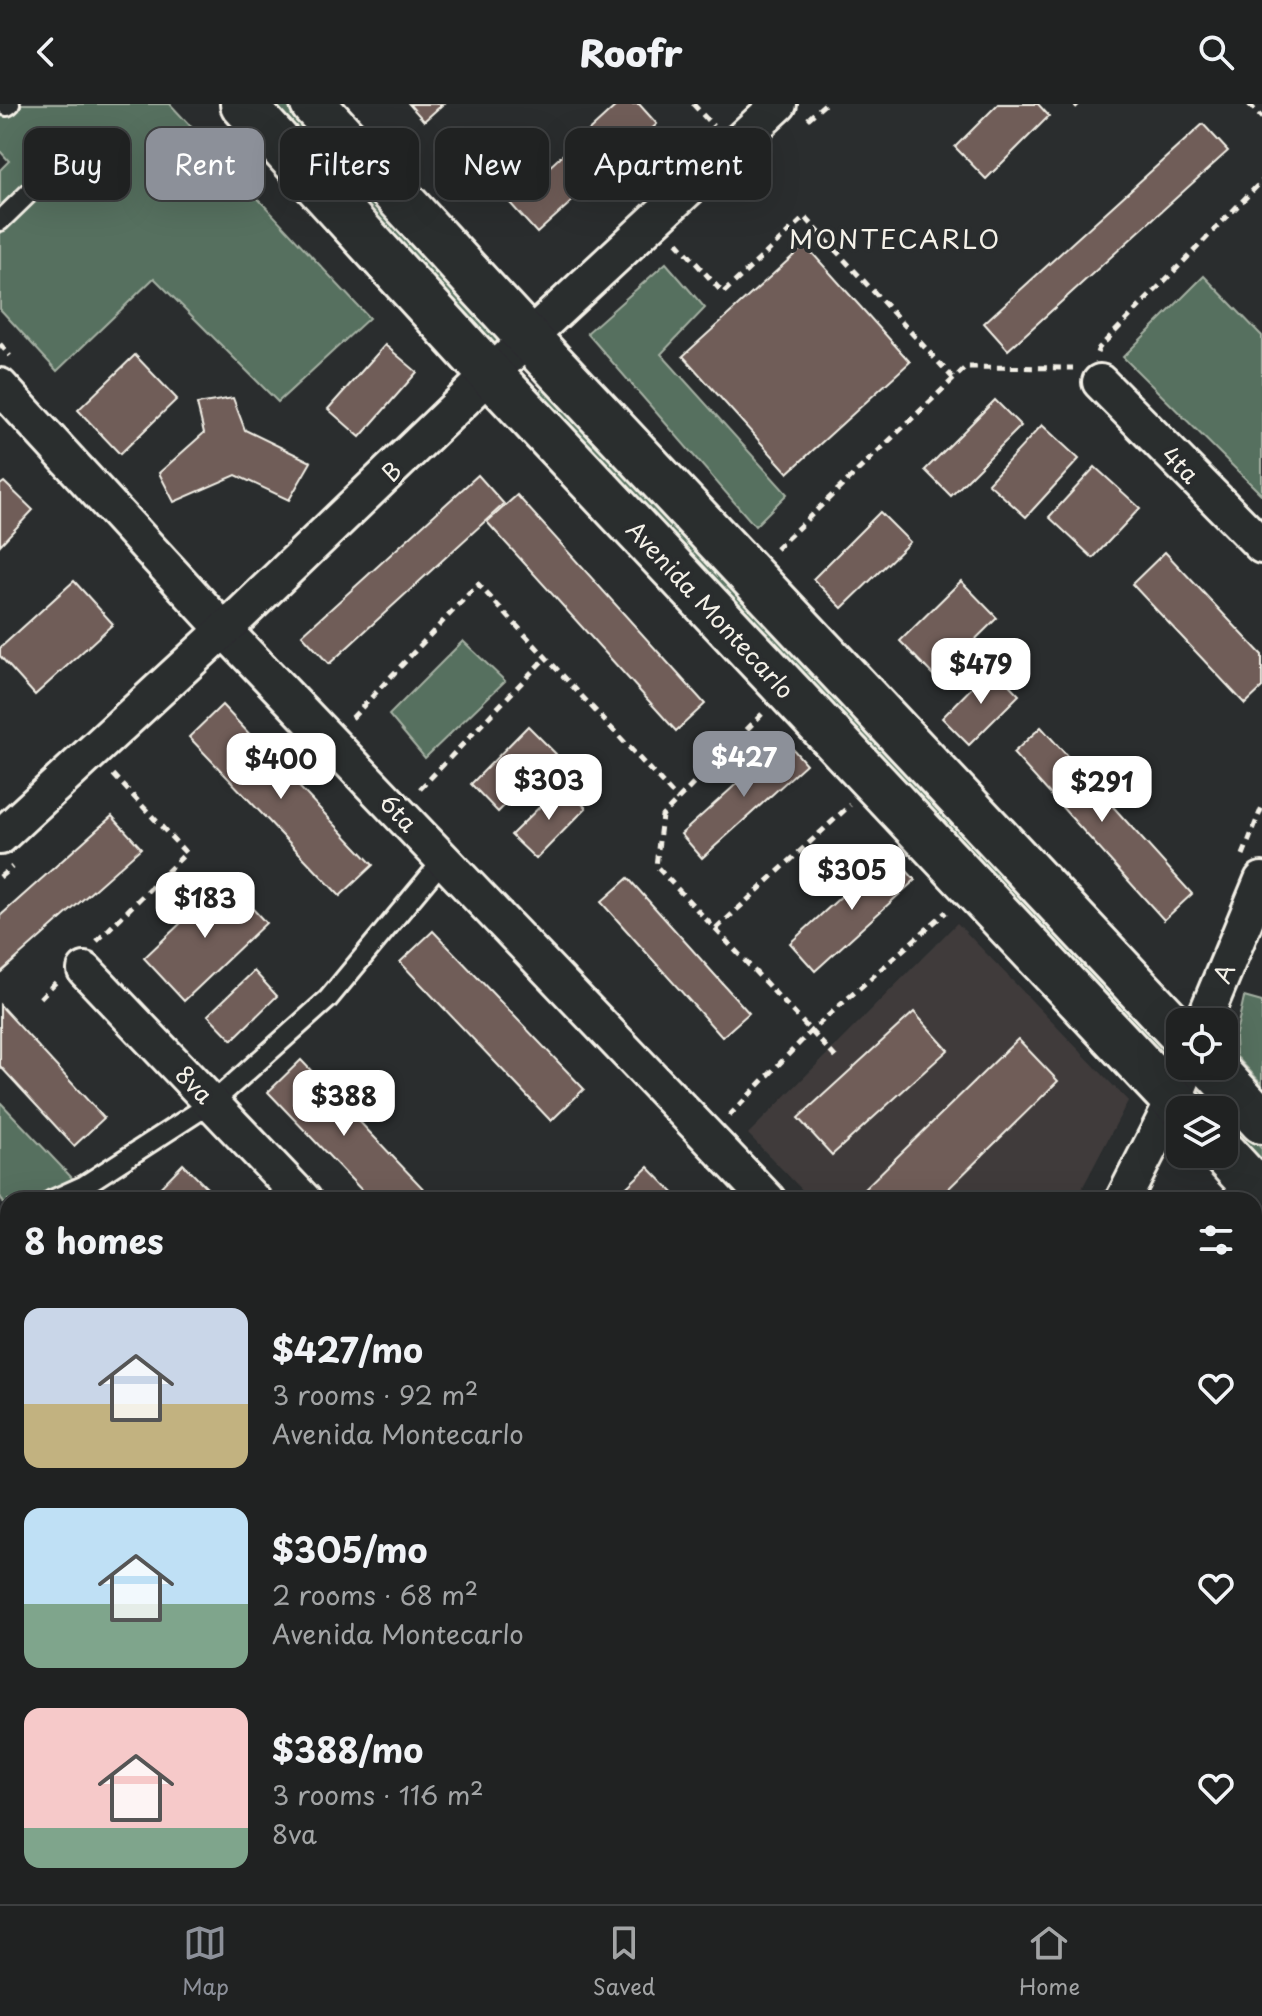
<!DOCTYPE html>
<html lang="en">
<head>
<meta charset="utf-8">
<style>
  :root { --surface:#202222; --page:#282a2a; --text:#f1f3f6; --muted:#a2a4a5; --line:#3d3f40; --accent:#8c9099 }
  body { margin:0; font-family:"Playpen Sans",sans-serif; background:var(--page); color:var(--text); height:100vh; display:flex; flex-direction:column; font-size:30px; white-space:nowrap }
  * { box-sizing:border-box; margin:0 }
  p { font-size:26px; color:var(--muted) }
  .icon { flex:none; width:44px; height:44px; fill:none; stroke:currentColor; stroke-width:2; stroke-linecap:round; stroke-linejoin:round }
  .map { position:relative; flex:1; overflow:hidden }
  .drawer { position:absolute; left:0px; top:1088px; width:1262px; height:712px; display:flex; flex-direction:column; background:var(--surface); border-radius:24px 24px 0 0; box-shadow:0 8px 32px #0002,0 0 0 2px var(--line) }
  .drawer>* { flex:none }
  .top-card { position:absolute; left:24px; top:24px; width:800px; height:72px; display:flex; gap:16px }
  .controls { position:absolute; left:1166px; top:904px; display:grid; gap:16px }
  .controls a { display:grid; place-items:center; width:72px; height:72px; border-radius:16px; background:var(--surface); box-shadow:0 8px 32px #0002,0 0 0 2px var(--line); font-size:40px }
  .price { position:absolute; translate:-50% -68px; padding:0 18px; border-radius:16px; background:#fff; color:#222; font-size:26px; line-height:52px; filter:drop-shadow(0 2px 4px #0008) }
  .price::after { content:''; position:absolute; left:50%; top:48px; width:24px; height:18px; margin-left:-12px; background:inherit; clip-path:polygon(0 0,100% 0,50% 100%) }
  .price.on { background:var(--accent); color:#fff }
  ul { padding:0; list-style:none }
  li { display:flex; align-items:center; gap:24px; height:200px; padding:0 24px }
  li span { display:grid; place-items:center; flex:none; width:224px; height:160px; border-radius:16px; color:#555 }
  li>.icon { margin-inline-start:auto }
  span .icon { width:96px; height:96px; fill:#fffc; stroke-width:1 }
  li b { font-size:34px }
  h2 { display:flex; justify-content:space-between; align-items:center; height:96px; padding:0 24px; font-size:34px }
  .chip { padding:0 28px; border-radius:16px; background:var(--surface); box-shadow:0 8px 32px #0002,0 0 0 2px var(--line); font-size:28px; line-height:72px }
  .chip.on { background:var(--accent); color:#fff }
  header { display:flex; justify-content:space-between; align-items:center; height:104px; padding:0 24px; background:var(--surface); font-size:36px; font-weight:800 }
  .tabs { display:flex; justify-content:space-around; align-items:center; height:112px; border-top:2px solid var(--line); background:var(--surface); font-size:22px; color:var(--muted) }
  .tabs a { display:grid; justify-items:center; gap:4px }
  .tabs .on { color:var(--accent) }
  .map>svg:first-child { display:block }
  .built { fill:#3f3b3b }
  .green { fill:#56705e; stroke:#a5b0a3; stroke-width:2 }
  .building { fill:#6f5d59; stroke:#f4f1e8; stroke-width:2 }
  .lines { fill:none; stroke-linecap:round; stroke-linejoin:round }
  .lane-casing { stroke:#f4f1e8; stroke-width:24 }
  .street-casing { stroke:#f4f1e8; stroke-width:40 }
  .secondary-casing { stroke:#f4f1e8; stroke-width:50 }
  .primary-casing { stroke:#f4f1e8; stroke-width:50 }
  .path { stroke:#f4f1e8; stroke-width:5; stroke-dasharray:8 6; stroke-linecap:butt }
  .lane { stroke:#2a2d2e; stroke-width:18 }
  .street { stroke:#2a2d2e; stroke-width:34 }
  .secondary { stroke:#2a2d2e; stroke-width:44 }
  .primary { stroke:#2a2d2e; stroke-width:44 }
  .labels { text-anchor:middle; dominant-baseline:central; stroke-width:8; stroke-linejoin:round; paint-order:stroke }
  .street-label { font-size:24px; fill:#f4f1e8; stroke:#2a2d2e }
  .neighbourhood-label { font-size:26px; letter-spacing:2px; fill:#f4f1e8; stroke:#2a2d2e }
</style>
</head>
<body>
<header><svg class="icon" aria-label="back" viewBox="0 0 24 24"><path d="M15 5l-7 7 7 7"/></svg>Roofr<svg class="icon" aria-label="search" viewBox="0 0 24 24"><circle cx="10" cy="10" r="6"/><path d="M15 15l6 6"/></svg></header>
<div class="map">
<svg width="1262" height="1800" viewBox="0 0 1262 1800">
  <rect width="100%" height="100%" fill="#2a2d2e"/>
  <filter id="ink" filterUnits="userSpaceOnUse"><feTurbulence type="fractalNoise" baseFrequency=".0125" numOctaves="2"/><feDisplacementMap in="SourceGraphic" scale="16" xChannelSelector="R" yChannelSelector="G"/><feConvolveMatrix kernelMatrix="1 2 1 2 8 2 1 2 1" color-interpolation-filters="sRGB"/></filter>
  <g filter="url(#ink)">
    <polygon class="built" points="957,819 1128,997 1076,1096 812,1096 748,1030"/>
    <g class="green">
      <polygon points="0,0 170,0 369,214 278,298 154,174 57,267 0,205 0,66 9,57 0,47"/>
      <polygon points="268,0 288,0 509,242 498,255"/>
      <polygon points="666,159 705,204 661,250 787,390 755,422 587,229"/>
      <polygon points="1204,172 1262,232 1262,391 1123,253"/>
      <polygon points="547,282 1168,947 1161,962 534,291"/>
      <polygon points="463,537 505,577 425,654 389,611"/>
      <polygon points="1244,893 1262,898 1262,980 1236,952 1235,934"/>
      <polygon points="1201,980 1262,1045 1262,1068 1224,1028 1224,1006 1203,1006 1197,1000"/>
      <polygon points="0,998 93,1096 8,1096 8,1107 0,1092"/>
      <polygon points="1254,1444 1262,1451 1262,1524 1254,1534"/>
      <polygon points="362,1792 510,1792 502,1800 366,1800"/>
      <polygon points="818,1792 1033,1792 1025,1800 826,1800"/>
    </g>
    <g class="building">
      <polygon points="409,0 443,0 424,17"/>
      <polygon points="618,0 639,0 657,20 537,129 510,99"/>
      <polygon points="998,0 1038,0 1049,12 986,75 955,43"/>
      <polygon points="1203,20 1228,47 1008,246 984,219"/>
      <polygon points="805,141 910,258 788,369 683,252"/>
      <polygon points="385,241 417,268 360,333 328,305"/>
      <polygon points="135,251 177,295 120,350 78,306"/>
      <polygon points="233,294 245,326 311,358 289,396 236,371 174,398 159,369 204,329 197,300"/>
      <polygon points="995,296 1021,322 951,392 925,366"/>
      <polygon points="1042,321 1079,355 1026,413 988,379"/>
      <polygon points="1095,363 1140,404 1093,454 1049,413"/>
      <polygon points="478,371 504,400 329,560 302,531"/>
      <polygon points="4,378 33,406 0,441 0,381"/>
      <polygon points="517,391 705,600 676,627 487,418"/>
      <polygon points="880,408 910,438 842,504 813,475"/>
      <polygon points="1165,448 1262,551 1262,584 1245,600 1132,480"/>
      <polygon points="74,477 113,520 35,591 0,552 0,544"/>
      <polygon points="961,477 997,514 936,574 900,537"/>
      <polygon points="992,563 1019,591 969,641 942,614"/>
      <polygon points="222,601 373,761 340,792 189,633"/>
      <polygon points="528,622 556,650 498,708 471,680"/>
      <polygon points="1041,623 1192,790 1164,816 1013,649"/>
      <polygon points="785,636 806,660 702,754 681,730"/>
      <polygon points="563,680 586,704 536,755 511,731"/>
      <polygon points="112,712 141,744 0,869 0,812"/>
      <polygon points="890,748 915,776 815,867 790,839"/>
      <polygon points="628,774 749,909 722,933 601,798"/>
      <polygon points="226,776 266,819 184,897 144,854"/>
      <polygon points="433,827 584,985 551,1017 400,858"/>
      <polygon points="254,867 277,892 232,936 208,911"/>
      <polygon points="0,901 104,1014 74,1042 0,962"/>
      <polygon points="914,908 948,946 832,1051 798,1014"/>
      <polygon points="1018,935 1058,977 937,1096 865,1096 859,1090"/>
      <polygon points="301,956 434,1096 371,1096 268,988"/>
      <polygon points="183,1060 219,1096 148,1096"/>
      <polygon points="648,1063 680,1096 617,1096 615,1094"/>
      <polygon points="1262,1170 1262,1222 1254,1229 1254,1177"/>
      <polygon points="1261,1308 1262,1365 1254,1374 1254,1317"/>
      <polygon points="0,1318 8,1334 8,1350 0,1354"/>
      <polygon points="8,1444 8,1489 0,1493 0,1449"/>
      <polygon points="8,1582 8,1627 0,1631 0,1586"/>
      <polygon points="8,1778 8,1792 70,1792 54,1800 0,1800 0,1782"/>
      <polygon points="651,1792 691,1792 692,1794 685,1800 658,1800"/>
    </g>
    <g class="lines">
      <defs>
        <g id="lane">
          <polyline points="7,2 10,0"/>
          <polyline points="0,117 34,84"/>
          <polyline points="52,1096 83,1082 213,998 328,895 444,755"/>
          <polyline points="0,1119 8,1115"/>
          <polyline points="1221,1792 1221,1800"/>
        </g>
        <g id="street">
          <polyline points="1100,278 1262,442"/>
          <polyline points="0,282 224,526 768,1096"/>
          <polyline points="0,733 241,510 528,234 779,0"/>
          <polyline points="85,866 304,1096"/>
          <polyline points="1203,918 1262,776"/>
          <polyline points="1123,1096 1174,996 1188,962"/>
          <polyline points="0,1154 8,1170"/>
          <polyline points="0,1394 8,1390"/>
          <polyline points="1254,1583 1262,1573"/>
          <polyline points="335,1792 339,1800"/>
          <polyline points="548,1800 557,1792"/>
          <polyline points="1066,1800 1073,1792"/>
        </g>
        <g id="secondary">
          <polyline points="243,0 491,271 1183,1006"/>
          <polyline points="313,0 528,234 1180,929"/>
          <polyline points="1211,962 1262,1017"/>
          <polyline points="1224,1050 1262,1091"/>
        </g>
        <g id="primary">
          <polyline points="1254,1648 1262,1639"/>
          <polyline points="1254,1698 1262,1689"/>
          <polyline points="1122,1800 1129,1792"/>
          <polyline points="1164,1800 1172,1792"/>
        </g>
      </defs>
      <use href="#lane" class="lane-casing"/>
      <use href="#street" class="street-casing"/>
      <use href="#secondary" class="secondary-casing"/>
      <use href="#primary" class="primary-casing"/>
      <g class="path">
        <polyline points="693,0 713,22"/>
        <polyline points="1075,0 1078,3"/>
        <polyline points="1249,0 1262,14"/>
        <polyline points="808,15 825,0"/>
        <polyline points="677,138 723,189 805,113 953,274"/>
        <polyline points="0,240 10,252"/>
        <polyline points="1097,249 1099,244 1262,77"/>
        <polyline points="776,445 966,263 1073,264"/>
        <polyline points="762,610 662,712 656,762 840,958"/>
        <polyline points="352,614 478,480 678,696"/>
        <polyline points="420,685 546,553"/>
        <polyline points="1243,751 1262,703"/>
        <polyline points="0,773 12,763"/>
        <polyline points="716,825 850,701"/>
        <polyline points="97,837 186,749 112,669"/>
        <polyline points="40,894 58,876"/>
        <polyline points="729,1012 812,926 946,808"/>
        <polyline points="0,1217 8,1232"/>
        <polyline points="1254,1743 1261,1734"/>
        <polyline points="589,1800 597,1792"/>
      </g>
      <use href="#lane" class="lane"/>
      <use href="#street" class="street"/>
      <use href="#secondary" class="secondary"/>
      <use href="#primary" class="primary"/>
    </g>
  </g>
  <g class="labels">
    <g class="street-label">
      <text transform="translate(1181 360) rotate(45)">4ta</text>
      <text transform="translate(391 367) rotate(-44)">B</text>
      <text transform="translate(711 505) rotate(47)">Avenida Montecarlo</text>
      <text transform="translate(399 708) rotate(46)">6ta</text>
      <text transform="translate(1223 869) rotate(-68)">A</text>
      <text transform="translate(195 980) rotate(46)">8va</text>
    </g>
    <g class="neighbourhood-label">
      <text x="895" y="134">MONTECARLO</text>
    </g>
  </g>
</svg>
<div class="controls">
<a><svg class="icon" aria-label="locate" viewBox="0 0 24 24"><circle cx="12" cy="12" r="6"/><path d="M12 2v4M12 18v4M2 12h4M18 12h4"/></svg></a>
<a><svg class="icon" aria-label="layers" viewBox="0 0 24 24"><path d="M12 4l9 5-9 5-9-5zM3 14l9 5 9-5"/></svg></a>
</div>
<b class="price" style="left:981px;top:602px">$479</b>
<b class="price on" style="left:744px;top:695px">$427</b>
<b class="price" style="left:281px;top:697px">$400</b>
<b class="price" style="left:549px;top:718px">$303</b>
<b class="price" style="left:1102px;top:720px">$291</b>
<b class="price" style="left:852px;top:808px">$305</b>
<b class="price" style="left:205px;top:836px">$183</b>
<b class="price" style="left:344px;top:1034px">$388</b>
<div class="top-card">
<a class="chip">Buy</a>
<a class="chip on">Rent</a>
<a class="chip">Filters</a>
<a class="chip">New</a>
<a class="chip">Apartment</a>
</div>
<section class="drawer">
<h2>8 homes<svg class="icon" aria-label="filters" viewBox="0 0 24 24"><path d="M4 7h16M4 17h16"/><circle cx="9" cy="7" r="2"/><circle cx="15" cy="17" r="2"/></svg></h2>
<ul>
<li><span style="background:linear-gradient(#c9d6e8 60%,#c2b280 0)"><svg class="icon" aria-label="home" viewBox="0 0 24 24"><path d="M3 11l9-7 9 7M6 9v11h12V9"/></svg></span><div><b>$427/mo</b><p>3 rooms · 92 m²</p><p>Avenida Montecarlo</p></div><svg class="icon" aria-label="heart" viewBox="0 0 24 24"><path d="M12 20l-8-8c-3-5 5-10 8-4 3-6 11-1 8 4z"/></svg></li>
<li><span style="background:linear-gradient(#bfe0f5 60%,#7fa58c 0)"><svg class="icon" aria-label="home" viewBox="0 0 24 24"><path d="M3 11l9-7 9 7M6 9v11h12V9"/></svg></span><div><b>$305/mo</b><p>2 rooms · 68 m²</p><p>Avenida Montecarlo</p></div><svg class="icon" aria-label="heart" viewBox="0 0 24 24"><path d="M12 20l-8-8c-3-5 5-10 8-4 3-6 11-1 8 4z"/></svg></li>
<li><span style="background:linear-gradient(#f6c9c9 75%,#7fa58c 0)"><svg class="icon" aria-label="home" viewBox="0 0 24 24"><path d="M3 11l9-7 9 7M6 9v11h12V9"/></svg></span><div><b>$388/mo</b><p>3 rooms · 116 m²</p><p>8va</p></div><svg class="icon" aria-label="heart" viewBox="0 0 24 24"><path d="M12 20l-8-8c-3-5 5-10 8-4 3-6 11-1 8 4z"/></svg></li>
</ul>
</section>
</div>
<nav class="tabs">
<a class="on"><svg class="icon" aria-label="map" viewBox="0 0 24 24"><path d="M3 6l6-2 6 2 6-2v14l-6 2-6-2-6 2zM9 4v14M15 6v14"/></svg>Map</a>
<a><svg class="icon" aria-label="saved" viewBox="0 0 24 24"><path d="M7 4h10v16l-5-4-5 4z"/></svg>Saved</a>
<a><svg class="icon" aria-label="home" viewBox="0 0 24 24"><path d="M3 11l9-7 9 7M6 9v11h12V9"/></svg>Home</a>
</nav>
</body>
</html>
